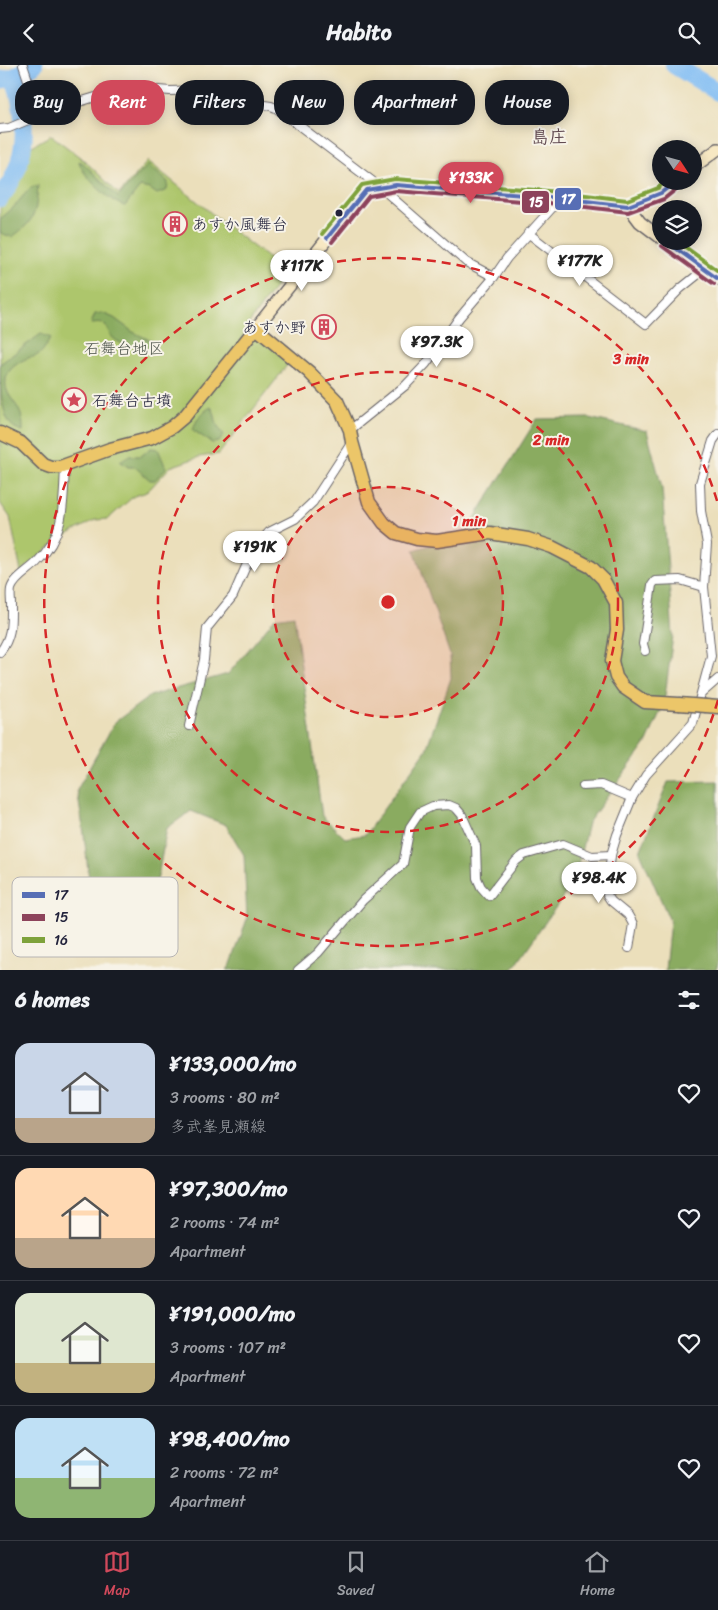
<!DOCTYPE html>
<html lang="en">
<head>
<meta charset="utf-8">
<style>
  :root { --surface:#171b24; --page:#20242c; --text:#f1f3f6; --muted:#9ea1a6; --line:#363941; --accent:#d1495b }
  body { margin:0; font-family:Sriracha,"Klee One",sans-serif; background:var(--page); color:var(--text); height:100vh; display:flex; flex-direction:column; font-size:19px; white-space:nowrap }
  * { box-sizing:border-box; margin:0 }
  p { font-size:16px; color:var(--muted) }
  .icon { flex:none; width:28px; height:28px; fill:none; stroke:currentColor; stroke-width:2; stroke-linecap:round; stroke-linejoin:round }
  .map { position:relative; height:905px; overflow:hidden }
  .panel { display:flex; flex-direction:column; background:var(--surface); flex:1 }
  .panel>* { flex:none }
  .banner { position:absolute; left:15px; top:15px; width:689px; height:45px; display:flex; gap:10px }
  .needle { width:32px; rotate:126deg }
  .controls { position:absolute; left:652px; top:75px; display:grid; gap:10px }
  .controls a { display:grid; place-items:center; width:50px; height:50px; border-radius:50%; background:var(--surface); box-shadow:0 2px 12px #0003; font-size:25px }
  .price { position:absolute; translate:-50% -42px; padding:0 11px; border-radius:18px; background:#fff; color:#222; font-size:16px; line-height:32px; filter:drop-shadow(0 1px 2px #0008) }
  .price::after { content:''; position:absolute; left:50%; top:30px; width:15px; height:11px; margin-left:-8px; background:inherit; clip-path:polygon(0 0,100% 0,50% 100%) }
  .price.selected { background:var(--accent); color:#fff }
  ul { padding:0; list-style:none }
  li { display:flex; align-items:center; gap:15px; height:125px; padding:0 15px }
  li+li { border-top:1px solid var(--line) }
  li span { display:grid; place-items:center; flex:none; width:140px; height:100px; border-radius:15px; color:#555 }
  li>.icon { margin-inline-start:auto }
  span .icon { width:60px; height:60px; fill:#fffc; stroke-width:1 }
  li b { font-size:21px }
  h2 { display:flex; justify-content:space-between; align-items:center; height:60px; padding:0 15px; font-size:21px }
  .pill { padding:0 18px; border-radius:20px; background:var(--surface); box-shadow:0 2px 12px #0003; font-size:18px; line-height:45px }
  .pill.selected { background:var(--accent); color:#fff }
  header { display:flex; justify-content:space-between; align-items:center; height:65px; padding:0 15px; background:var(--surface); font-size:22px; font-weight:700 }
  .tab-bar { display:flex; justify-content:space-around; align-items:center; height:70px; border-top:1px solid var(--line); background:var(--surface); font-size:14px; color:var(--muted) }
  .tab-bar a { display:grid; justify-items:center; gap:2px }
  .tab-bar .selected { color:var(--accent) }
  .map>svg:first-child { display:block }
  .green { fill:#adc66c; stroke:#687454 }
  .forest { fill:#8aab60; stroke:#56664e }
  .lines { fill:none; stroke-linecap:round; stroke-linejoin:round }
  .river { stroke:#81bdf4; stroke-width:18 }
  .street-casing { stroke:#686468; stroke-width:10 }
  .secondary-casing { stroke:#686468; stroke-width:14 }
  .primary-casing { stroke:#686468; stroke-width:15 }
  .street { stroke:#fff; stroke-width:8 }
  .secondary { stroke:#f7e8c3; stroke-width:11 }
  .primary { stroke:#ecc669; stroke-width:12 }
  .primary-bridge-casing { stroke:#686468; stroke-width:15; stroke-linecap:butt }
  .primary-bridge { stroke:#ecc669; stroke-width:12 }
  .bus-1-casing { stroke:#f7f3e8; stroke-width:8 }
  .bus-2-casing { stroke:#f7f3e8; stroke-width:8 }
  .bus-3-casing { stroke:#f7f3e8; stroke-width:8 }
  .bus-1 { stroke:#576eb5; stroke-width:4 }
  .bus-2 { stroke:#8d435b; stroke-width:4 }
  .bus-3 { stroke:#7ea23b; stroke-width:4 }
  .ring { fill:none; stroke:#d62828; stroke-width:2.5; stroke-dasharray:9 6 }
  .bus-dot { fill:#22223b; stroke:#f7f3e8; stroke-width:2 }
  .labels { text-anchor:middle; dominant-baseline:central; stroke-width:4; stroke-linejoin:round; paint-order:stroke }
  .poi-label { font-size:16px; fill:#22223b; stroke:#f7f3e8; text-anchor:start }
  .park-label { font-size:16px; fill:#4c534a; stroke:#f7f3e8 }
  .neighbourhood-label { font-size:18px; font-weight:bold; fill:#634c53; stroke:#f7f3e8 }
  .key { fill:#f7f3e8; stroke:#b7b4b4; stroke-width:1 }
  .key-label { font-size:14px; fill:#22223b }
  .centre { fill:#d62828; stroke:#f7f3e8; stroke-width:2.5 }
  .ring-label { font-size:15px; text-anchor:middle; font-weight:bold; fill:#d62828; stroke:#f7f3e8; stroke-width:4; stroke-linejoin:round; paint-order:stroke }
  .line-badge { stroke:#f7f3e8; stroke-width:2 }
  .badge-label { font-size:14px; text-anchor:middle; font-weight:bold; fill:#fff }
</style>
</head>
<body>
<header><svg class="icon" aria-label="back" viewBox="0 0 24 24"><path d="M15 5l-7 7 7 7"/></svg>Habito<svg class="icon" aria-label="search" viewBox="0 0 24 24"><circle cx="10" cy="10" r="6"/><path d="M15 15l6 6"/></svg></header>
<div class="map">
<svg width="718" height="905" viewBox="0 0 718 905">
  <rect width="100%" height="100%" fill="#f7f3e8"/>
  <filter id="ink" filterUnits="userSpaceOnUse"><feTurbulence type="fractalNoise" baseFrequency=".02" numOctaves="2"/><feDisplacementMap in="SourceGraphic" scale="10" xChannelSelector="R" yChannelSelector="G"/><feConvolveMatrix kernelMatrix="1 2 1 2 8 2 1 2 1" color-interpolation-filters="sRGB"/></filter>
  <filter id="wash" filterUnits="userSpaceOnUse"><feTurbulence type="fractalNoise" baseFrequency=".0096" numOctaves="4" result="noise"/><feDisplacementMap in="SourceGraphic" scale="20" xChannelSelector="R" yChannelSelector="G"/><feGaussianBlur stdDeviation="1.12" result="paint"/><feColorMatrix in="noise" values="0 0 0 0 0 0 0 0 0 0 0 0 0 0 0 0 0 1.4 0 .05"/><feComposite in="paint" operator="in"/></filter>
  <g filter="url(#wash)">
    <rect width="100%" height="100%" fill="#ebdfbb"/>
    <path class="green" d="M51 70 85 96 119 129 148 96 227 161 286 207 247 261 282 291 288 299 219 389 199 392 170 402 147 427 134 431 108 454 95 455 59 474 21 507 10 452 0 438V140C17 122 22 108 27 84Z"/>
    <g class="forest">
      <path d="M79 96 83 98 118 132 148 100 168 117 167 125 157 129 150 124 140 122 125 141C112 139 81 110 79 96Z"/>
      <path d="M38 120C36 148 36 155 12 172L3 169 0 167V154L12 144 30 123Z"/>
      <path d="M102 248 114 253 133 267 156 278V282C142 283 123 283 112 272 108 268 108 262 103 258L91 259 95 249Z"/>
      <path d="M41 269 51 273C47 278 44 286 39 289 36 292 31 292 28 293 19 297 7 304 6 314 4 327 12 333 18 343 22 350 23 357 23 366 20 365 17 364 15 363 0 354 0 315 0 299Z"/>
      <path d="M211 342 214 347 217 360 224 370 219 377 212 378 193 365C195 356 203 346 211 342Z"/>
      <polygon points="589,353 647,366 662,423 673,571 664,638 647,677 588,758 574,816 512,905 227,905 231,899 247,854 244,790 226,760 191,746 167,763 155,827 140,855 118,862 92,843 84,769 77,725 115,657 150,631 228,609 275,553 294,550 322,751 345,773 365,770 426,685 451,613 450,590 414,485 464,470 537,354"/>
      <polygon points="151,383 158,384 166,403 155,415 150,415 135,402 128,402 120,396 128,391 141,391"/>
      <polygon points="718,716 718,899 716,905 665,905 670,856 640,787 668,717"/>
    </g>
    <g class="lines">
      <g class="river">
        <polyline points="674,0 718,27"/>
        <polyline points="0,15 14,12 34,0"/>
        <path d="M0 133C30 95 28 56 14 12"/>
      </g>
    </g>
  </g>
  <g filter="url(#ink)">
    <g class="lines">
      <defs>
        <g id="street">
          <polyline points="23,0 40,51"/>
          <polyline points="0,64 9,63 50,46 102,30 147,24 170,26 201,25 225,34 271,41 276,43 380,122 466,197 494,212"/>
          <polyline points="528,168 646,259 680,224 705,204"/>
          <polyline points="350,365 406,320 426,299 459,253 494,212 507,193 561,133"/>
          <polyline points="645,586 643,579 652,520 655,516 680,515 704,522"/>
          <path d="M0 587C12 572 11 558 11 540 11 535 10 529 11 524 14 513 30 505 37 497 66 469 63 438 65 401"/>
          <polyline points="702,628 718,614"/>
          <polyline points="189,661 204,595 207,563 233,531 253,485 269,467 295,454 313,437 352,377"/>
          <polyline points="583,721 601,720 632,733"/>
          <polyline points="629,883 633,859 628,850 611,836 607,830 611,790 617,770 632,733 646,710 693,658 711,591 704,522 707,479 701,446 700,418 713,376 718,369"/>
          <polyline points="298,905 318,888 363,835 403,799 410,762 420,747 433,741 449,740 456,743 462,750 476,781 477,813 481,822 489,831 516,796 524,790 563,779 592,791 611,790"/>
        </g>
        <g id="secondary">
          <polyline points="694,102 718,84"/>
          <polyline points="628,141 640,157 661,173"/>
          <polyline points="666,176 718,214"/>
          <polyline points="256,263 366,125 396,120 561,133 628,141 661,128 676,116"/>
        </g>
        <g id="primary">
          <polyline points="0,368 21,378 43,399 51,402 60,402 110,384 152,373 172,362 185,351 256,263 309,307 337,336 350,365 352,377 369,437 384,458 396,468 417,474 437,476 490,468 528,474 552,482 591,502 603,514 616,538 617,565 612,596 616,612 623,622 645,637 679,639"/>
          <polyline points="706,641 718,642"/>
        </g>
      </defs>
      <use href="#street" class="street-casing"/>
      <use href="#secondary" class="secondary-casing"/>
      <use href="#primary" class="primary-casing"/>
      <use href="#street" class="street"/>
      <use href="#secondary" class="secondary"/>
      <use href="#primary" class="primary"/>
      <defs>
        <polyline id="primary-bridge" points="679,639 706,641"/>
      </defs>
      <use href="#primary-bridge" class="primary-bridge-casing"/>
      <use href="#primary-bridge" class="primary-bridge"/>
      <defs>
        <g id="bus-1">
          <polyline points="327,173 366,125 396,120 561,133 628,141 661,128 676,116"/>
          <polyline points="666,176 718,214"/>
        </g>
        <g id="bus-2">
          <polyline points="332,177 369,131 396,126 560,139 628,147 664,134 680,121"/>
          <polyline points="662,181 714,219"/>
        </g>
        <g id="bus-3">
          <polyline points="322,169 362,120 395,114 561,127 627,135 658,123 666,116"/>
          <polyline points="677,176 718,206"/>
        </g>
      </defs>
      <use href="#bus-1" class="bus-1-casing"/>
      <use href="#bus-2" class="bus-2-casing"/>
      <use href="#bus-3" class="bus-3-casing"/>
      <use href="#bus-1" class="bus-1"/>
      <use href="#bus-2" class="bus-2"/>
      <use href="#bus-3" class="bus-3"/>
    </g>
  </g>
  <circle cx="388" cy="537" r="115" fill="#d62828" fill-opacity=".12"/>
  <g class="ring">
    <circle cx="388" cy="537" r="115"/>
    <circle cx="388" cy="537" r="230"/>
    <path d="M718 635A344 344 0 1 1 718 439"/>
  </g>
  <defs>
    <symbol id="building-ring" viewBox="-11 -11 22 22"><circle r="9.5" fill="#f7f3e8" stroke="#d1495b" stroke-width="1.5"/><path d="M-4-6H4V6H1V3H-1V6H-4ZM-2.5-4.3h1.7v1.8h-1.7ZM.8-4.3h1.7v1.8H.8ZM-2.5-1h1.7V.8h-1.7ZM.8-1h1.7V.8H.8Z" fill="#d1495b"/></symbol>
    <symbol id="sight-ring" viewBox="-11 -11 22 22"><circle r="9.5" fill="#f7f3e8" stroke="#d1495b" stroke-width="1.5"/><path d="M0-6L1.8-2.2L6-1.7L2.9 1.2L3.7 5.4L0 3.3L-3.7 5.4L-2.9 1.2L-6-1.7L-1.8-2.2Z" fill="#d1495b"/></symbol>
  </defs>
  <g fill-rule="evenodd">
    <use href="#building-ring" x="161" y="145" width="28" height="28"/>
    <use href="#building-ring" x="310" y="248" width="28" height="28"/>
    <use href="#sight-ring" x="60" y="321" width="28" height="28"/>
  </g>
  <circle class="bus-dot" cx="339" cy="148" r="4.5"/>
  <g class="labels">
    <g class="poi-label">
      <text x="192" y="159">あすか風舞台</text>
      <text x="306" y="262" text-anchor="end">あすか野</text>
      <text x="92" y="335">石舞台古墳</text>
    </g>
    <g class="park-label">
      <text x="124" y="283">石舞台地区</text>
    </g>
    <g class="neighbourhood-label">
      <text x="549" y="72">島庄</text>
    </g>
  </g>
  <rect x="12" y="812" width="166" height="80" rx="8" class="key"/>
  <rect x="22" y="827" width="23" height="6" fill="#576eb5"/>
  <rect x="22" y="849" width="23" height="7" fill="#8d435b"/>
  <rect x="22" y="872" width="23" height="6" fill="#7ea23b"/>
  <g class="key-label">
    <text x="54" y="835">17</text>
    <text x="54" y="857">15</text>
    <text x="54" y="880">16</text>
  </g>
  <circle cx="388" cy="537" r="8" class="centre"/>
  <g class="ring-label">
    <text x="631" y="299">3 min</text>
    <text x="551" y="380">2 min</text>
    <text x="469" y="461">1 min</text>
  </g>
  <g class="line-badge">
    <rect x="554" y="122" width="28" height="24" rx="5" fill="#576eb5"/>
    <rect x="521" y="125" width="29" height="24" rx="5" fill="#8d435b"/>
  </g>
  <g class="badge-label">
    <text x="568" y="139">17</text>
    <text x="536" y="142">15</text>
  </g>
</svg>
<div class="controls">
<a><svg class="needle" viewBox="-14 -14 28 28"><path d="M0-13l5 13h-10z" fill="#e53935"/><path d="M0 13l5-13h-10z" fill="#9ea1a6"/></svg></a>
<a><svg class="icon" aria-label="layers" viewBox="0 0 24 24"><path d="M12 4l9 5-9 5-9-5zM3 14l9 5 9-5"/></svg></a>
</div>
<b class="price selected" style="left:471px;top:139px">¥133K</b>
<b class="price" style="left:580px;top:222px">¥177K</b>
<b class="price" style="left:302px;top:227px">¥117K</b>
<b class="price" style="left:437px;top:303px">¥97.3K</b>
<b class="price" style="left:255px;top:508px">¥191K</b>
<b class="price" style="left:599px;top:839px">¥98.4K</b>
<div class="banner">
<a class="pill">Buy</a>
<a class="pill selected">Rent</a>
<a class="pill">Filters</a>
<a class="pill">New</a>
<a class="pill">Apartment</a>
<a class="pill">House</a>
</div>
</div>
<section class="panel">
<h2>6 homes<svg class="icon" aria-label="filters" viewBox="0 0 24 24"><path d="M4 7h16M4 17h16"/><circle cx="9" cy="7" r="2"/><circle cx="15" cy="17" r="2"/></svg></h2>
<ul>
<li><span style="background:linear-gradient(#c9d6e8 75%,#b9a48a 0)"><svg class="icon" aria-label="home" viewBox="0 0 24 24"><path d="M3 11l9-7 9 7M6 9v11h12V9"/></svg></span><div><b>¥133,000/mo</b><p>3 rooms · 80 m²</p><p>多武峯見瀬線</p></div><svg class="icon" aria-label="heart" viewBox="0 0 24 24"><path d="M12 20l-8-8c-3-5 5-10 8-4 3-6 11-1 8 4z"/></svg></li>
<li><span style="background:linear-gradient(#ffd9b3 70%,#b9a48a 0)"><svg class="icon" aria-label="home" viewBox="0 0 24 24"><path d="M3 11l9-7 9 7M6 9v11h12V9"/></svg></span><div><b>¥97,300/mo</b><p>2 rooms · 74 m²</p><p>Apartment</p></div><svg class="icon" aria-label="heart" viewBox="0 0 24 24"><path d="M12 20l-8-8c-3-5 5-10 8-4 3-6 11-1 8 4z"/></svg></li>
<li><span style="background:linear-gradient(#dfe7d0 70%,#c2b280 0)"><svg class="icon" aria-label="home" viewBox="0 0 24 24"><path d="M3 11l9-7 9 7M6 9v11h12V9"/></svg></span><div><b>¥191,000/mo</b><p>3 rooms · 107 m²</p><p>Apartment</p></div><svg class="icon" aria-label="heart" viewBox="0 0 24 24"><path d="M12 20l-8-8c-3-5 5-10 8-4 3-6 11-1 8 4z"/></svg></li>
<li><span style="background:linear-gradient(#bfe0f5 60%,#8fb573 0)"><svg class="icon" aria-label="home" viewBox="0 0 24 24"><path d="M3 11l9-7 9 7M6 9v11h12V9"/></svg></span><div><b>¥98,400/mo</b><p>2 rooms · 72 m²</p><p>Apartment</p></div><svg class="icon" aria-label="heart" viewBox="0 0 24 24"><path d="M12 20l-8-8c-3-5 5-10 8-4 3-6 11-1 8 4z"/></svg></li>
</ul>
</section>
<nav class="tab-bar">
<a class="selected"><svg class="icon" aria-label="map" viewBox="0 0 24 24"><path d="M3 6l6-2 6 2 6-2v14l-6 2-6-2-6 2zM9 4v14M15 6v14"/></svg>Map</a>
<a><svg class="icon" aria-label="saved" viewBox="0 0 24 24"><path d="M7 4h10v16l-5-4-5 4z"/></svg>Saved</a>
<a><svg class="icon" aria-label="home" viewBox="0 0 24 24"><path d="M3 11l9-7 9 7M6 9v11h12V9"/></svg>Home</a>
</nav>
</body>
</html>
